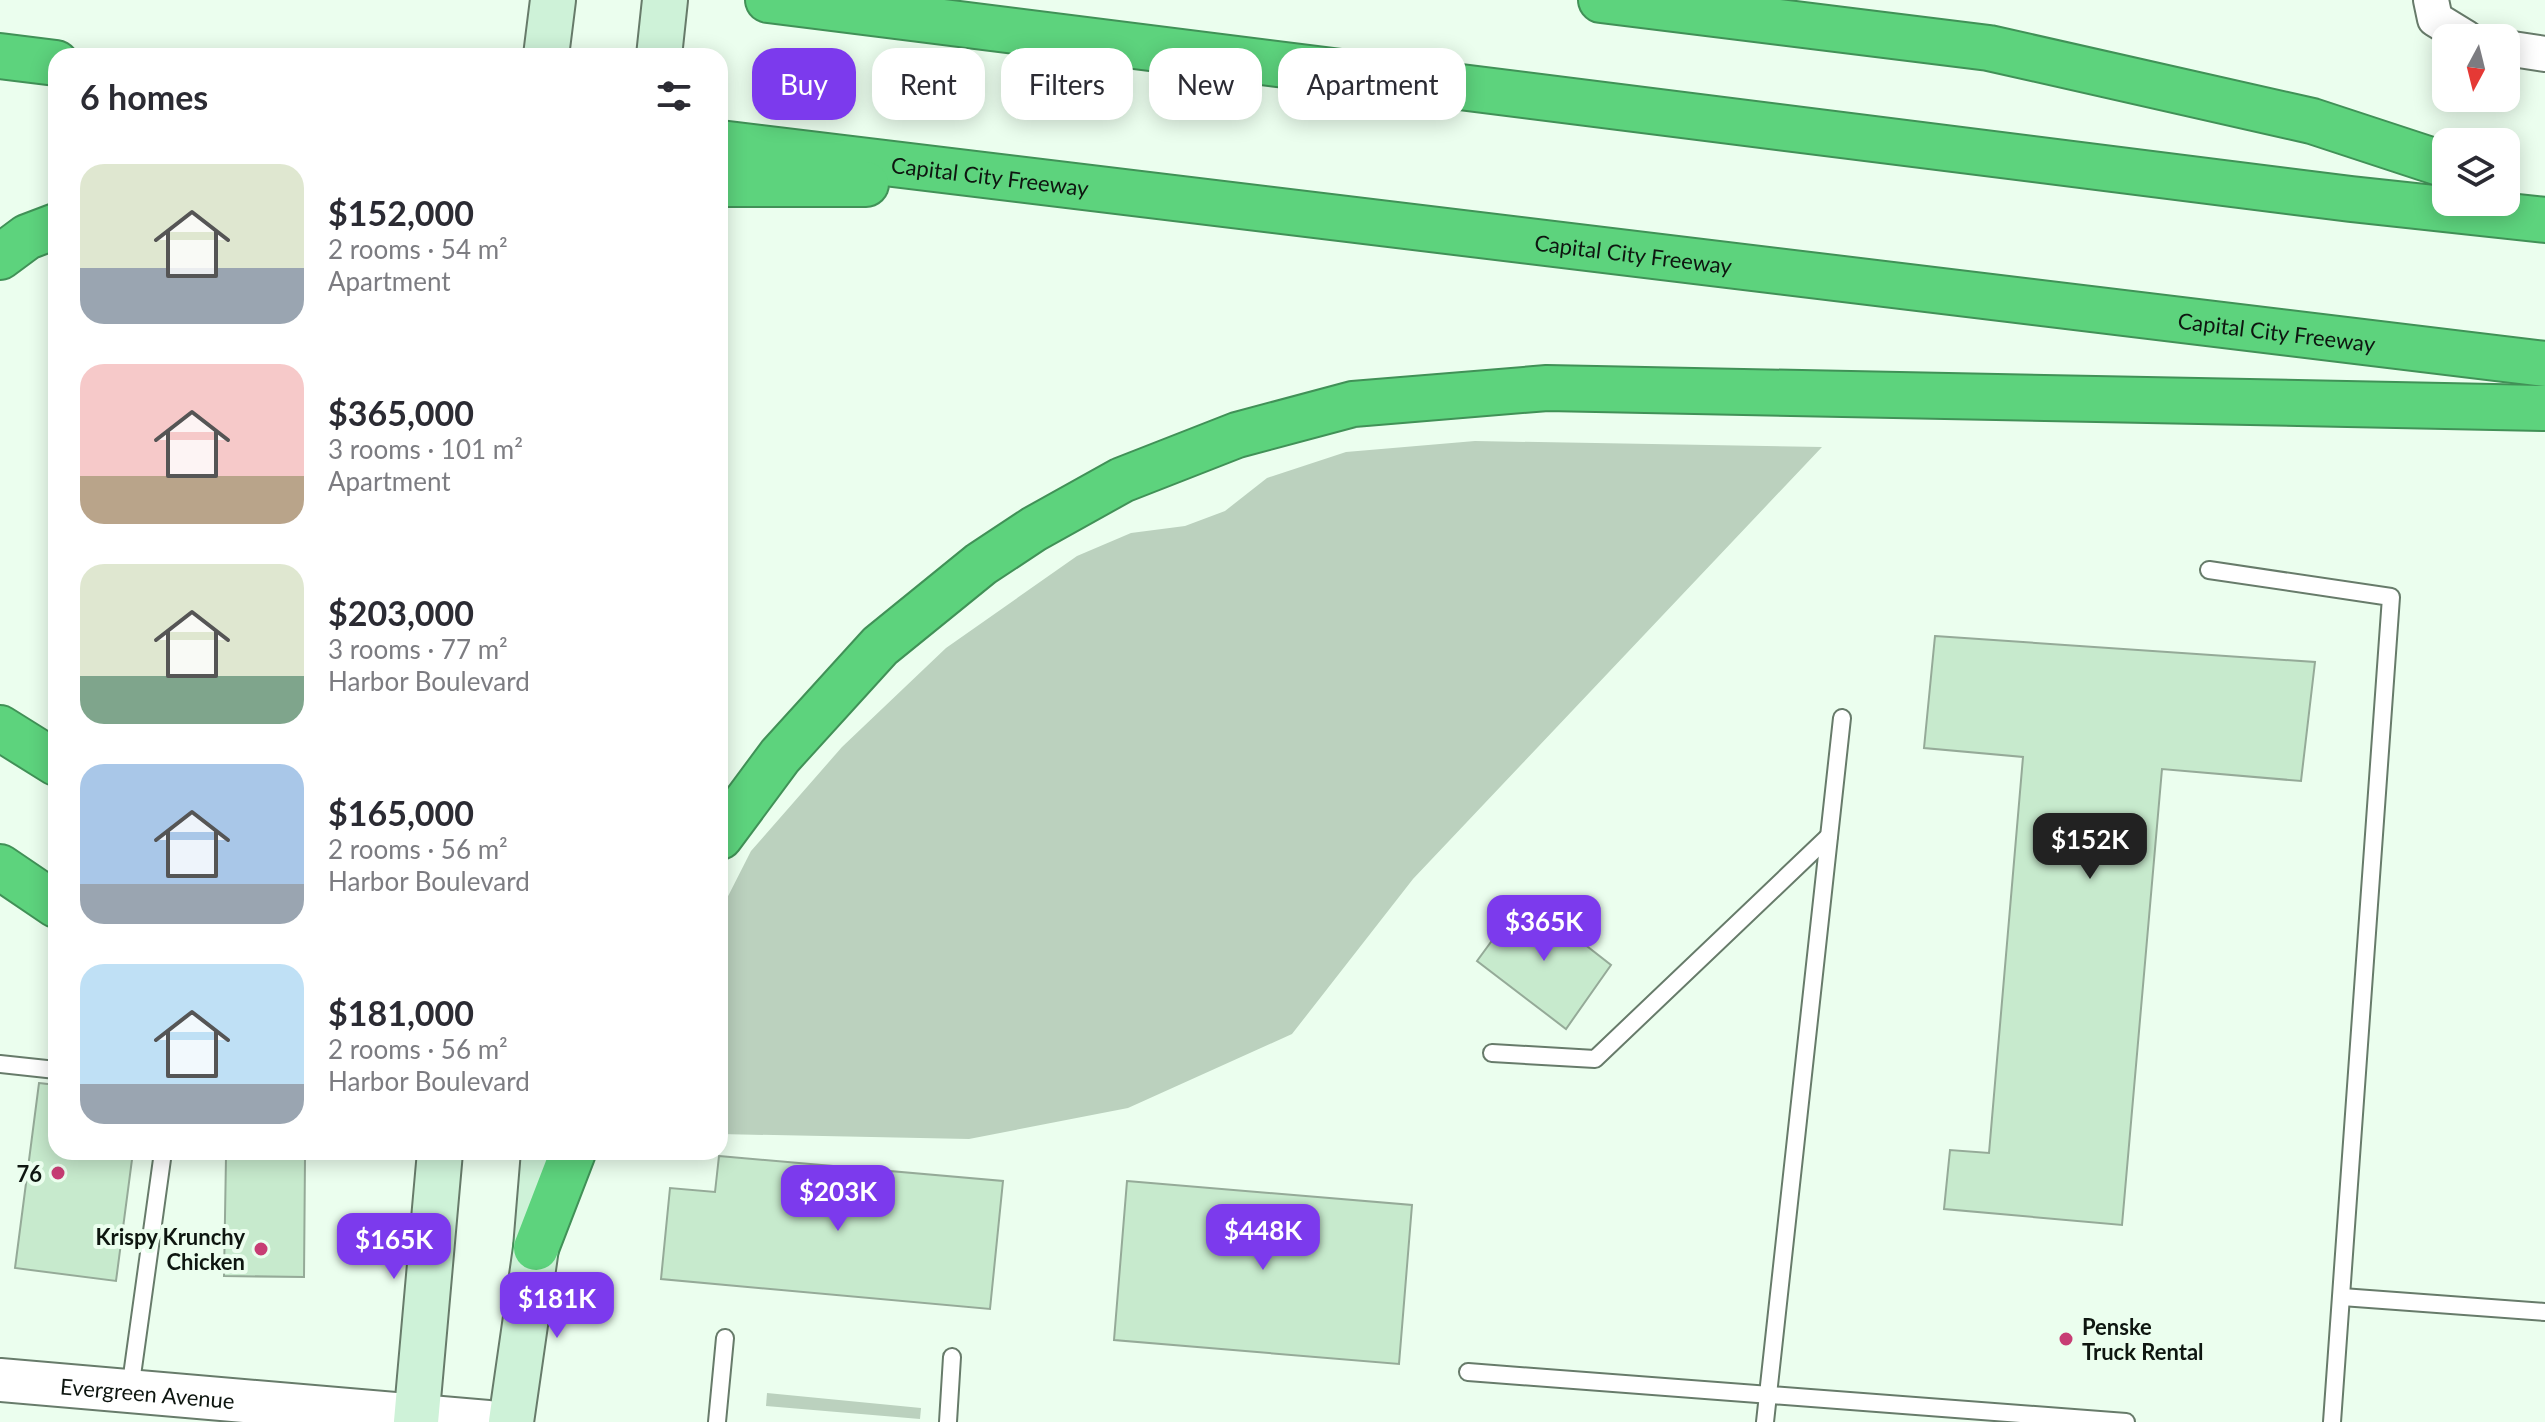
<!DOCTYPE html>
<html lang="en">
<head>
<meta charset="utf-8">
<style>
  :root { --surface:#fff; --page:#f7f7f7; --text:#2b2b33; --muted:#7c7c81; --accent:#7c3aed }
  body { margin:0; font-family:Lato,sans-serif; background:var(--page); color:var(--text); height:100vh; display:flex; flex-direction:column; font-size:30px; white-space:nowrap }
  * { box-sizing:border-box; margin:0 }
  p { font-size:26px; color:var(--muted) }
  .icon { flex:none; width:44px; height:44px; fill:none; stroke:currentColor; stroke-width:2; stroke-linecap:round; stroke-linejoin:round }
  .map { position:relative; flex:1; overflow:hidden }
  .panel { position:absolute; left:48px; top:48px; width:680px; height:1112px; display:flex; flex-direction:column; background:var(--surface); border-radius:24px; box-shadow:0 4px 20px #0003 }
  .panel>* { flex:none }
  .banner { position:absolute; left:752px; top:48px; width:760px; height:72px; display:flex; gap:16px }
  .needle { width:52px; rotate:187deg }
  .controls { position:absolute; left:2432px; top:24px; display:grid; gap:16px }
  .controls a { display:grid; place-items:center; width:88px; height:88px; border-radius:16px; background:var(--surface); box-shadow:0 4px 20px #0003; font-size:40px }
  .price { position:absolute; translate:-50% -68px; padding:0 18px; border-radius:16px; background:var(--accent); color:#fff; font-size:26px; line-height:52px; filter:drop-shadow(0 2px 4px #0008) }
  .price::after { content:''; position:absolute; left:50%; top:48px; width:24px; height:18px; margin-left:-12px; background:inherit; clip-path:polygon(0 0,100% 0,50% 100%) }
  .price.selected { background:#222; color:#fff }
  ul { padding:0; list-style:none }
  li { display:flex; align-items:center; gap:24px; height:200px; padding:0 32px }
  li span { display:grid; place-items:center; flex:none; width:224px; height:160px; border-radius:24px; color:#555 }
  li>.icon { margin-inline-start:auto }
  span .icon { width:96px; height:96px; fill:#fffc; stroke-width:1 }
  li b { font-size:34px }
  h2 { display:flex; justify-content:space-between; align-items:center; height:96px; padding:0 32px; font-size:34px }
  .tag { padding:0 28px; border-radius:24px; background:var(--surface); box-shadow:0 4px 20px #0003; font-size:28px; line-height:72px }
  .tag.selected { background:var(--accent); color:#fff }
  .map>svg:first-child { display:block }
  .green { fill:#bbd1be }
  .building { fill:#c7eacd; stroke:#95aa98; stroke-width:2 }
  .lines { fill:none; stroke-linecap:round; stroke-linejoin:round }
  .service-casing { stroke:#677b6a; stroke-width:20 }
  .minor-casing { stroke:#677b6a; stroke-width:38 }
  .tertiary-casing { stroke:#677b6a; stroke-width:46 }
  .secondary-casing { stroke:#677b6a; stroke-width:48 }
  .motorway-casing { stroke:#419157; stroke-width:48 }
  .service { stroke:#fff; stroke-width:16 }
  .minor { stroke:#fff; stroke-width:34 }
  .tertiary { stroke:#fff; stroke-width:42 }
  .secondary { stroke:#cef2d8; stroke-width:44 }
  .motorway { stroke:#5dd37d; stroke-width:44 }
  .poi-dot { fill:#c73d74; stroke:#ebfeee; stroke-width:3 }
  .labels { text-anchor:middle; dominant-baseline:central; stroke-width:8; stroke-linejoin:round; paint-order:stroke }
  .street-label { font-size:22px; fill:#0e1610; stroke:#ebfeee }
  .poi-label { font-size:22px; font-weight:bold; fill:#0e1610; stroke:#ebfeee; text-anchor:end }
</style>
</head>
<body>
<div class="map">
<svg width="2545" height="1422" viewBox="0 0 2545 1422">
  <rect width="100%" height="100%" fill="#ebfeee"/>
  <g class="green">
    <polygon points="1475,441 1822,447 1413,879 1292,1034 1128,1108 969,1139 720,1134 720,912 751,851 842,747 946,648 1077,556 1131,533 1185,526 1225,511 1267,478 1346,452"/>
    <polygon points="767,1393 921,1408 920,1419 766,1406"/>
  </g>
  <g class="building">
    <polygon points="1935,636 2315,662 2301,781 2162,769 2122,1225 1944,1209 1950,1150 1989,1153 2023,757 1924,748"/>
    <polygon points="1524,897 1611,965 1566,1029 1477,961"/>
    <polygon points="39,1083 56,1085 56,1152 133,1152 116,1281 15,1268"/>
    <polygon points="719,1156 1003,1181 990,1309 661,1279 670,1188 715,1192"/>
    <polygon points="226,1157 305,1158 304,1277 224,1276"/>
    <polygon points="1127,1181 1412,1205 1399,1364 1114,1340"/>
  </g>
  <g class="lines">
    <defs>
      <g id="service">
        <polyline points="2209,570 2391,597 2332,1422"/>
        <polyline points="1492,1053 1595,1059 1829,836"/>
        <polyline points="0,1064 56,1070"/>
        <polyline points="2342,1297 2545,1312"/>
        <polyline points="1468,1372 2126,1422"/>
        <polyline points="130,1390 163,1152"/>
        <polyline points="717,1422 725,1338"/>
        <polyline points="948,1422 952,1357"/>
        <polyline points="1765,1422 1842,718"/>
      </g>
      <g id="minor">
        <polyline points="2431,0 2435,19 2466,38"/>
        <polyline points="2506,48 2545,54"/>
      </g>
      <g id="tertiary">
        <path id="s1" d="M0 1380 488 1422"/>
      </g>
      <g id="secondary">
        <polyline points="546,56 553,0"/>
        <polyline points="659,56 665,0"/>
        <polyline points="416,1422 440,1152"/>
        <polyline points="511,1422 536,1248 544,1152"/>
      </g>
      <g id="motorway">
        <polyline points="768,0 2351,199 2545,220"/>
        <polyline points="1601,0 1989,48 2312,121 2446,165"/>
        <polyline points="0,56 56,63"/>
        <path id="s2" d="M720 143 2545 364"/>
        <polyline points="720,184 866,184"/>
        <polyline points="0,257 27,237 56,226"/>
        <polyline points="0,728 56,763"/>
        <polyline points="720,837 780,756 880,646 981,564 1034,529 1122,480 1237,435 1353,404 1547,388 2545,408"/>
        <polyline points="0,867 56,905"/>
        <polyline points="536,1248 573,1152"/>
      </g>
    </defs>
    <use href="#service" class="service-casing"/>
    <use href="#minor" class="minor-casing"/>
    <use href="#tertiary" class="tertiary-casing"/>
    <use href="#secondary" class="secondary-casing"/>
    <use href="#motorway" class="motorway-casing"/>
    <use href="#service" class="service"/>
    <use href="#minor" class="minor"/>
    <use href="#tertiary" class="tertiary"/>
    <use href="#secondary" class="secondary"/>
    <use href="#motorway" class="motorway"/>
  </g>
  <g class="poi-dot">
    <circle cx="58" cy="1173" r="8"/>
    <circle cx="261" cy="1249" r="8"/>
    <circle cx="2066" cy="1339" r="8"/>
  </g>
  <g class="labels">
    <g class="street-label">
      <text stroke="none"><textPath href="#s2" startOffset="272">Capital City Freeway</textPath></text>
      <text stroke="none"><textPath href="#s2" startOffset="920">Capital City Freeway</textPath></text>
      <text stroke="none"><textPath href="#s2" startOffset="1568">Capital City Freeway</textPath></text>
      <text stroke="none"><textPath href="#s1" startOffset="148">Evergreen Avenue</textPath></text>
    </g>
    <g class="poi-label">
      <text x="42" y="1173">76</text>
      <text x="245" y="1236">Krispy Krunchy<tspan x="245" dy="25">Chicken</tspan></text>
      <text x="2082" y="1326" text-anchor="start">Penske<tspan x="2082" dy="25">Truck Rental</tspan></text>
    </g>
  </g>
</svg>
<div class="controls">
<a><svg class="needle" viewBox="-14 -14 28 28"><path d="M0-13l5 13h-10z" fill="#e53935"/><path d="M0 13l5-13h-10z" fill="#7c7c81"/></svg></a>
<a><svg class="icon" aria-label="layers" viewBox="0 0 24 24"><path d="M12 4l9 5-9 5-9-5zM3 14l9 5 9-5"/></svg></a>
</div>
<b class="price selected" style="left:2090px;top:881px">$152K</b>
<b class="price" style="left:1544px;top:963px">$365K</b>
<b class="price" style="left:838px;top:1233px">$203K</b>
<b class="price" style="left:1263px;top:1272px">$448K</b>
<b class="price" style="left:394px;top:1281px">$165K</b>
<b class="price" style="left:557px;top:1340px">$181K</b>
<div class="banner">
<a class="tag selected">Buy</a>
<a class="tag">Rent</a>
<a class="tag">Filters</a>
<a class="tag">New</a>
<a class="tag">Apartment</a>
</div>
<section class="panel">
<h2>6 homes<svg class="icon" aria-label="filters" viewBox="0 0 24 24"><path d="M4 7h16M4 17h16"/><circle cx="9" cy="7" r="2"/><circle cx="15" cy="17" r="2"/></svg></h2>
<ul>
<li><span style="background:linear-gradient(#dfe7d0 65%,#9aa5b1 0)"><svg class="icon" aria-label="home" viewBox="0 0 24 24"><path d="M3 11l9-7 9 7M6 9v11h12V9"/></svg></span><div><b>$152,000</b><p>2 rooms · 54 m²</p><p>Apartment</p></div></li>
<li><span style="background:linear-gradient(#f6c9c9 70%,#b9a48a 0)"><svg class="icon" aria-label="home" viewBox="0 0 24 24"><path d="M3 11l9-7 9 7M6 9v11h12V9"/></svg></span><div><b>$365,000</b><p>3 rooms · 101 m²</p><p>Apartment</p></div></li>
<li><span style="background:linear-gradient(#dfe7d0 70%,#7fa58c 0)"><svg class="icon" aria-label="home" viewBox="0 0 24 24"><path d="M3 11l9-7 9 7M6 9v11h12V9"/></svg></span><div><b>$203,000</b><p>3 rooms · 77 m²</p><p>Harbor Boulevard</p></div></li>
<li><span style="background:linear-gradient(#a9c7e8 75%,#9aa5b1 0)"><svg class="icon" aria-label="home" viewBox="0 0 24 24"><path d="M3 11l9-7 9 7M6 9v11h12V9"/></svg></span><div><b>$165,000</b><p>2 rooms · 56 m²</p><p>Harbor Boulevard</p></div></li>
<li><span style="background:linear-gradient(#bfe0f5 75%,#9aa5b1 0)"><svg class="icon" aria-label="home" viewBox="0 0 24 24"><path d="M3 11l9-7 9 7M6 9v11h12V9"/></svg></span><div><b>$181,000</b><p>2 rooms · 56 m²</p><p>Harbor Boulevard</p></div></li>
</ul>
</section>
</div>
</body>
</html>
